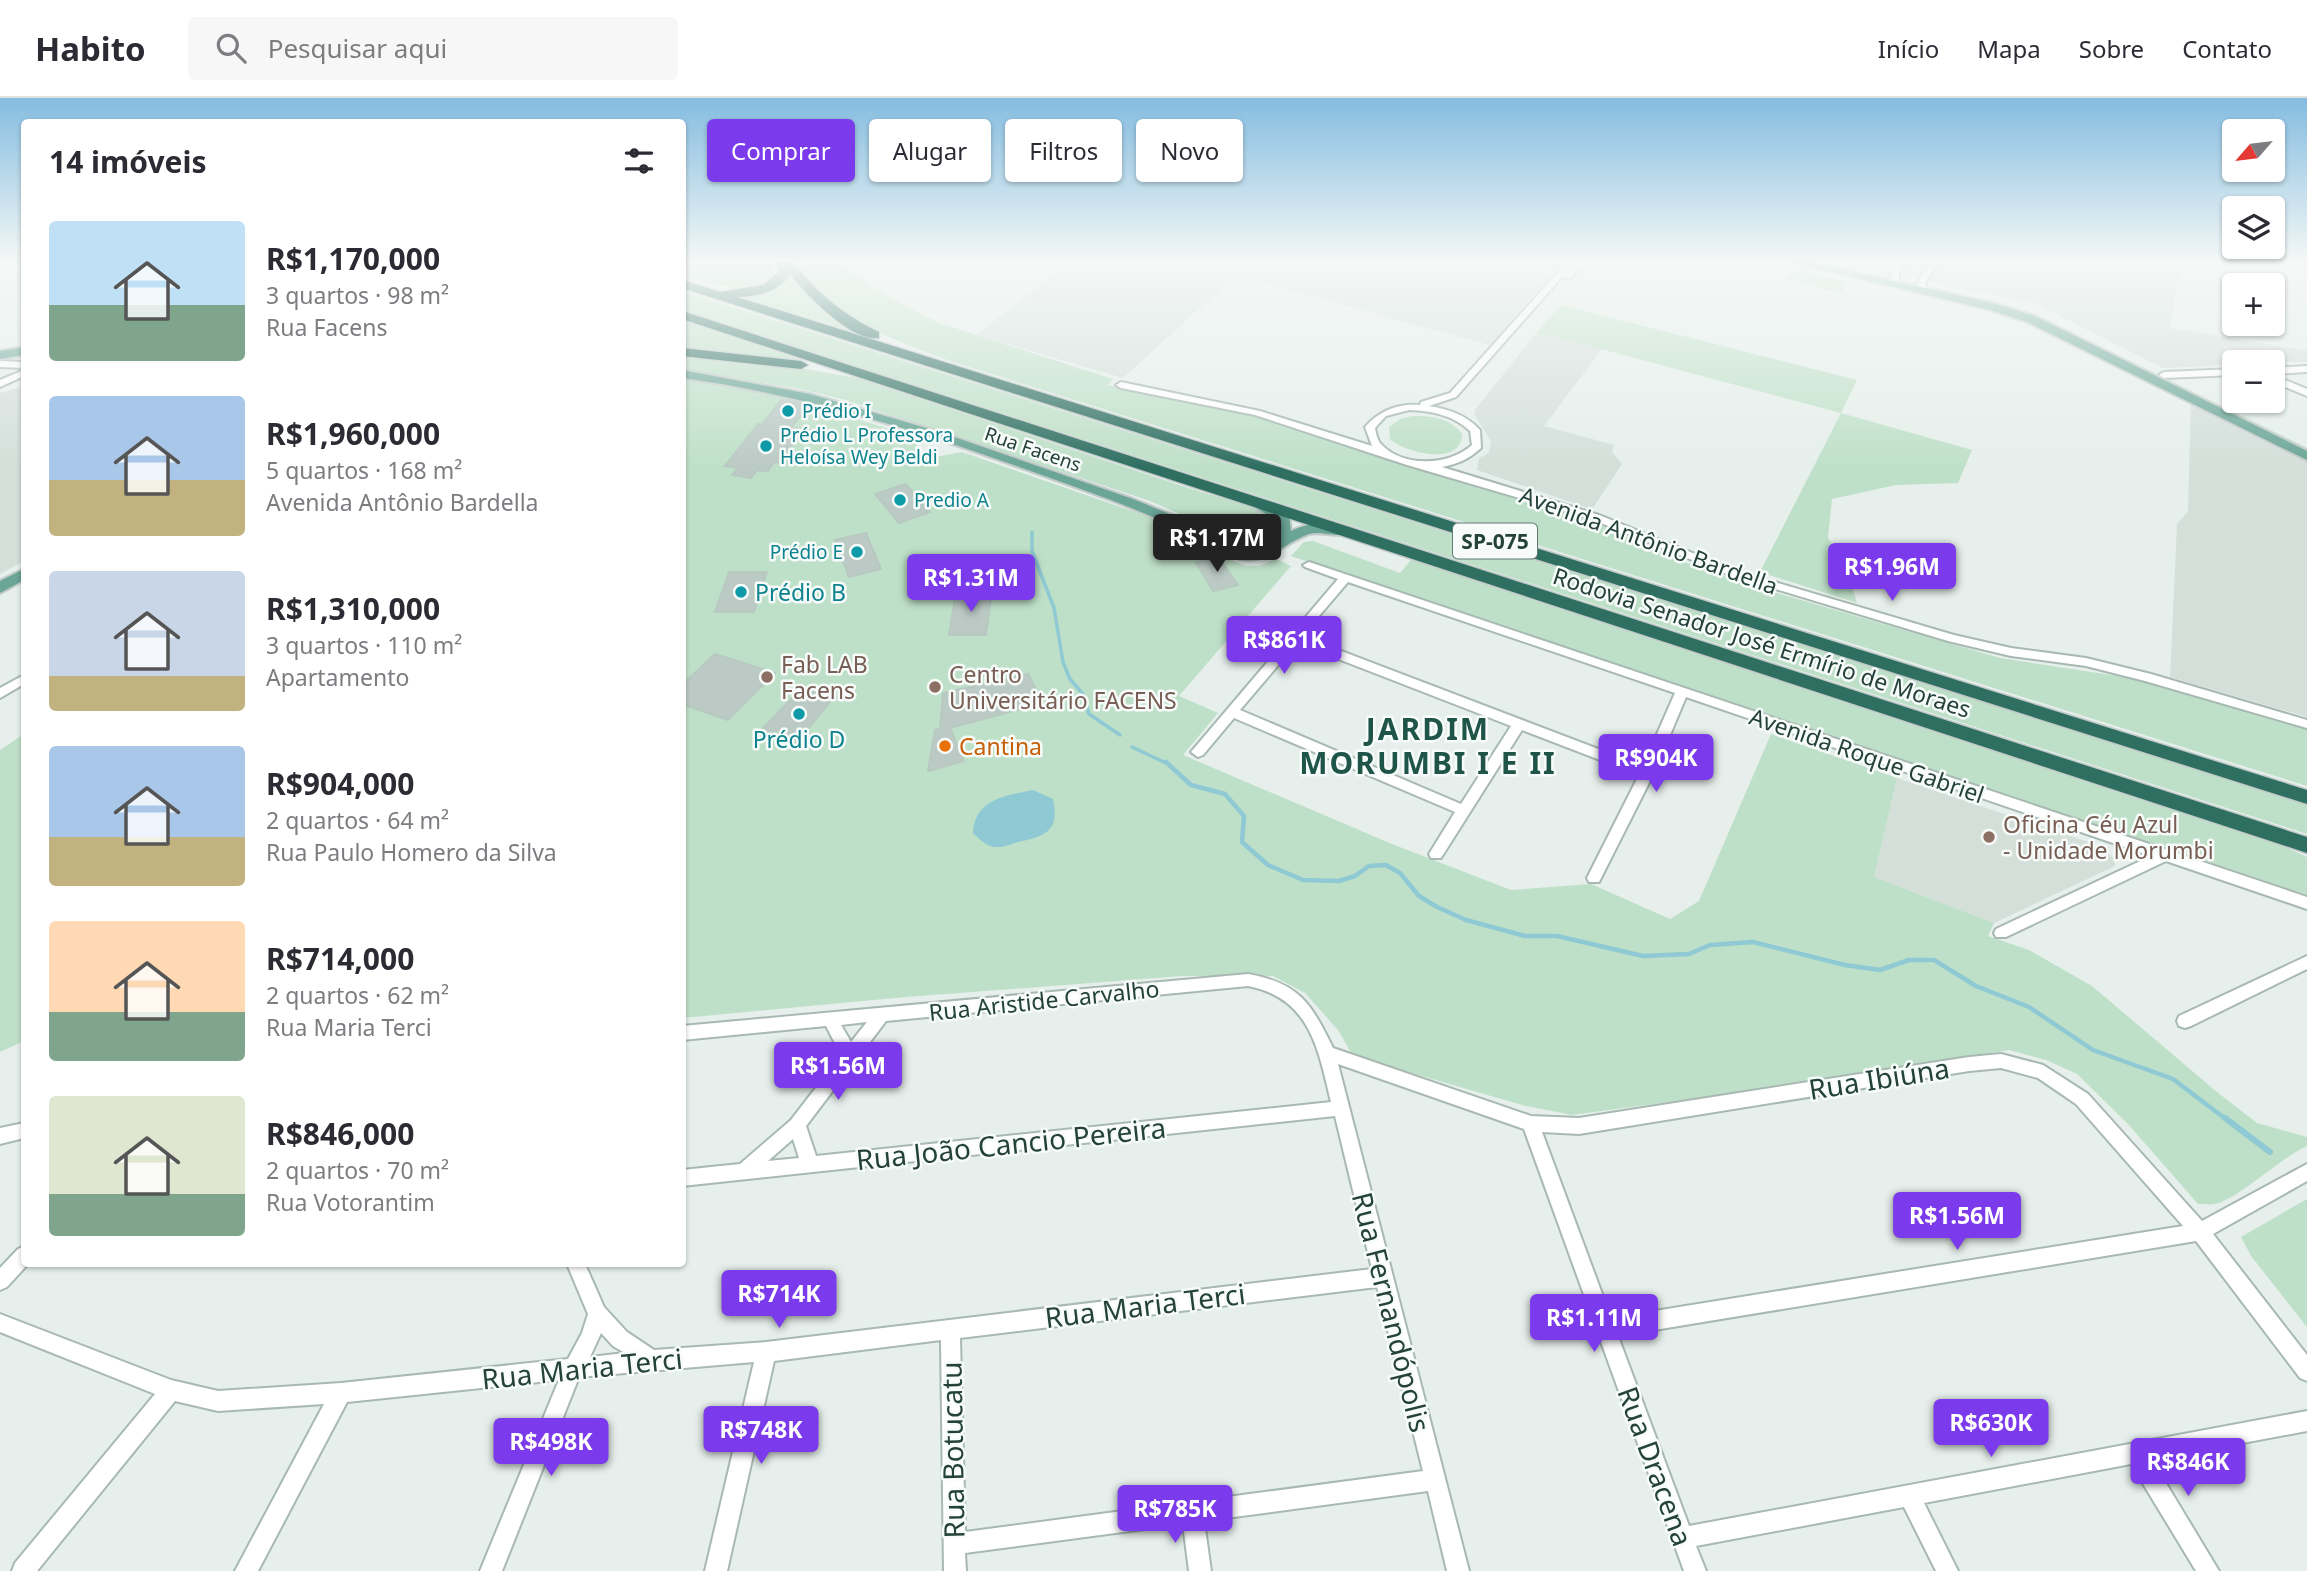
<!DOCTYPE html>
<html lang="pt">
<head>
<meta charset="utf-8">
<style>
  :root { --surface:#fff; --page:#f7f7f7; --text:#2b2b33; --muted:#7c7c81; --line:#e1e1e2; --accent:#7c3aed }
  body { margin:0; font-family:"Noto Sans",sans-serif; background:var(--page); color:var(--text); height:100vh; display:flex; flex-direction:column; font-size:26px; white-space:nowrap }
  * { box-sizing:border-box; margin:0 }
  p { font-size:23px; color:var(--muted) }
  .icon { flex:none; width:38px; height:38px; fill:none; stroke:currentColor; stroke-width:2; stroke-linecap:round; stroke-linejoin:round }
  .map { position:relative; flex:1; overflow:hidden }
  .details { position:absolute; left:21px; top:21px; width:665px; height:1148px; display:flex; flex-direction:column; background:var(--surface); border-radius:7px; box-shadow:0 2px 5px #0004 }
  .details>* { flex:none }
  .hud { position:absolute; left:707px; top:21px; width:665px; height:63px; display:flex; gap:14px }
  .needle { width:46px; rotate:242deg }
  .controls { position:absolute; left:2222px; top:21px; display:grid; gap:14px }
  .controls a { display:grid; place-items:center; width:63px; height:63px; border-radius:7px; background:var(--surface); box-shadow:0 2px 5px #0004; font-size:35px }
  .price { position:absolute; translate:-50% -60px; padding:0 16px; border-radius:7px; background:var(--accent); color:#fff; font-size:23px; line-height:46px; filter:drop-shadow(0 2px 4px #0008) }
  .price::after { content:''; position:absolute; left:50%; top:42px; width:21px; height:16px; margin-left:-10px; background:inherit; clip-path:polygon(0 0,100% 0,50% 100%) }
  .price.active { background:#222; color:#fff }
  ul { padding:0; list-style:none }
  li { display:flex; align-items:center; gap:21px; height:175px; padding:0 28px }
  li span { display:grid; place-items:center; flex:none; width:196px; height:140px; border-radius:7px; color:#555 }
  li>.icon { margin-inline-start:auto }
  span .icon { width:84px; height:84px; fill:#fffc; stroke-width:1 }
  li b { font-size:30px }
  h2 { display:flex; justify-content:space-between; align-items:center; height:84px; padding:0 28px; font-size:30px }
  .tag { padding:0 24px; border-radius:7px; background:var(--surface); box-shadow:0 2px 5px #0004; font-size:24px; line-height:63px }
  .tag.active { background:var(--accent); color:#fff }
  header { display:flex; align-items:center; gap:42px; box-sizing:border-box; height:98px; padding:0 35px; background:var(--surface); border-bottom:2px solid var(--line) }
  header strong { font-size:33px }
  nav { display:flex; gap:38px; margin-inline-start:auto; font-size:24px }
  .search { width:490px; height:63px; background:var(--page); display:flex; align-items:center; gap:18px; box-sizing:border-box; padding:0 24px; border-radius:7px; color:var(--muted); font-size:26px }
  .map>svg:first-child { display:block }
  .built { fill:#d4dfda }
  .green { fill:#bfe0c8 }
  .water { fill:#8ec9d4 }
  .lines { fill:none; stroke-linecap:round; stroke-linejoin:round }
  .stream-far2 { stroke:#8ec9d4; stroke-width:3.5 }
  .stream-far1 { stroke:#8ec9d4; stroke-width:4.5 }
  .stream { stroke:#8ec9d4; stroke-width:6 }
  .building { fill:#bbcac4; stroke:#b8c9c2; stroke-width:2 }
  .minor-casing { stroke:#a8b8b2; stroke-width:4 }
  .major-casing { stroke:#c2cac8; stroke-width:4 }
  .highway-casing { stroke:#c2cac8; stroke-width:3 }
  .minor { fill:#fff; fill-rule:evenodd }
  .major { fill:#6aa596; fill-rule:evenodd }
  .highway { fill:#2f6f62; fill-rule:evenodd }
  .culture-dot { fill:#0f9aa8; stroke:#f7fbf9; stroke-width:2.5 }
  .education-dot { fill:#8d6e63; stroke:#f7fbf9; stroke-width:2.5 }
  .food-dot { fill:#e8710a; stroke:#f7fbf9; stroke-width:2.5 }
  .labels { text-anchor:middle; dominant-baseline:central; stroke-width:5; stroke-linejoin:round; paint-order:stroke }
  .far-culture-label { font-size:19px; fill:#0d838f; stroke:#f7fbf9; text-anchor:start }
  .far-street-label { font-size:19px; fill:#24423a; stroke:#f7fbf9 }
  .shield { fill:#f7fbf9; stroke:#637a73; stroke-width:2 }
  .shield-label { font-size:21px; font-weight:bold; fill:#24423a }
  .street-label { font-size:23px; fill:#24423a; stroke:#f7fbf9 }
  .culture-label { font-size:23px; fill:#0d838f; stroke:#f7fbf9; text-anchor:start }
  .education-label { font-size:23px; fill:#785e54; stroke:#f7fbf9; text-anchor:start }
  .food-label { font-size:23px; fill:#c56008; stroke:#f7fbf9; text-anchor:start }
  .near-street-label { font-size:28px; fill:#24423a; stroke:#f7fbf9 }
  .district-label { font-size:30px; font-weight:bold; letter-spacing:2px; fill:#1f5548; stroke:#f7fbf9 }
</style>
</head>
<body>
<header>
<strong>Habito</strong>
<div class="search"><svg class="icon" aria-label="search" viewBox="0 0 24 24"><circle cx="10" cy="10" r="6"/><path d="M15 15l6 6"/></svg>Pesquisar aqui</div>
<nav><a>Início</a><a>Mapa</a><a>Sobre</a><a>Contato</a></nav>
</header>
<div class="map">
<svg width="2307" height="1473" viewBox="0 0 2307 1473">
  <rect width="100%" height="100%" fill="#e6efeb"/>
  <g class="built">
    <polygon points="1071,164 1250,164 1123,280 976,237"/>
    <polygon points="1259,164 1562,164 1490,247 1238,178"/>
    <polygon points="1905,164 2181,164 2170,230 2307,253 2307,264 2235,264 2235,267 2163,270 2036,206 1900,177 1898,175"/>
    <polygon points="1537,234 1602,251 1544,328 1614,347 1612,354 1622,366 1593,410 1588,410 1477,372 1479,360 1489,355 1491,343 1474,316 1475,312"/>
    <polygon points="24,288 24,463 0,476 0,295"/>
    <polygon points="2191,304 2307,364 2307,619 2170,579 2177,426 2188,413"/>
    <polygon points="1897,680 2094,746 2114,760 2115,768 1994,825 1874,779"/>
  </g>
  <g class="green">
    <path d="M682 164H772L773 178C743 199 715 186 683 176Z"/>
    <path d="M797 164H836L889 199 939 225 1113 281 1108 287 1258 317 1450 377 1449 380 1459 384 1594 424 1687 465 1750 487 2000 560 2144 582 2307 631V688L950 263C894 242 828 219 797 164Z"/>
    <polygon points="1793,171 1847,184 1841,195 1786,181"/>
    <polygon points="789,172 853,230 873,240 736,197 780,187 788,180"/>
    <polygon points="1934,190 2006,207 2051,224 2307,350 2307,356 2054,228 1931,192"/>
    <polygon points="682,193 2307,706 2307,736 683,212"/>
    <polygon points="1561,207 1857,282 1841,315 1972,352 1958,385 1896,387 1832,401 1828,440 1845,465 1857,505 1760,474 1841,315 1537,234"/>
    <polygon points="682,222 799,261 683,252"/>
    <polygon points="683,260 754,262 857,280 1188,390 1265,413 1276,422 1276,437 1263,450 1250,452 1238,450 1200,425 1150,403 842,301 801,291 683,272"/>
    <path d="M683 280C763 289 837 314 914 339L917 346 914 352 935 359 962 354 1161 423 1192 437 1231 462 1246 468H1259L1276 461 1291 468 1179 598 1218 615 1183 657 1392 746 1511 792 1591 786 1670 821 1699 803 1771 636 1897 680 1874 779 1994 825 1988 838 2029 852 2092 888 2217 994 2257 1025 2307 1039V1048C2280 1060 2239 1101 2215 1106 2210 1107 2203 1106 2198 1106L2128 1026 2077 976 2046 962 2009 952 1779 989 1572 1017 1522 1007 1353 958 1338 932 1305 895 1273 878H1182L906 899 683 920Z"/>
    <path d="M1413 318C1432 318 1450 320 1462 336 1462 369 1405 355 1390 341L1389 329 1402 320Z"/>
    <polygon points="1313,443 1400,475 1411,462 2282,748 2307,759 2307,797 1291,458 1304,444"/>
    <polygon points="24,636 24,943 0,954 0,652"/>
    <polygon points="2307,1101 2307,1229 2251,1158 2241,1139"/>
  </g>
  <path class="water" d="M1033 692 1053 701C1060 733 1046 738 1018 744 1012 746 1002 750 996 749 987 749 979 741 973 735 975 701 1005 698 1033 692Z"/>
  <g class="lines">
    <g class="stream-far2">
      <polyline points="1032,434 1032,453 1054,510 1063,564 1070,581 1083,596 1089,616 1120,637"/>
      <polyline points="1132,649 1168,666"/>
    </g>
    <polyline class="stream-far1" points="1166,664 1191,687 1225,696 1244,718 1242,744 1268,767 1303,782 1339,783 1355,778 1369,768 1386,767 1400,775 1419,798 1437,809 1466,822 1525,838 1557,838 1643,858 1689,856 1710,847 1753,844 1845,867 1880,872 1909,862 1934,862 1976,888 2029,909 2093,952 2173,981 2227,1022"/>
    <polyline class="stream" points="2225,1020 2270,1054"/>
  </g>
  <g class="building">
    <polygon points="781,302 809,307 791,330 804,331 779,365 774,364 768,373 757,372 751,380 732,377 738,370 725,368 758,326 762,327"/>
    <polygon points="906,386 930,414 899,425 875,396"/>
    <polygon points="866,435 881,471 849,479 835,442"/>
    <polygon points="1219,460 1238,487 1213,493 1196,465"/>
    <polygon points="729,474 767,474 754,514 715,514"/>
    <polygon points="956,494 992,494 986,537 949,537"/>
    <polygon points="715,556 775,575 728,622 682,606 682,587"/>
    <polygon points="1028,576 1043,605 950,630 964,663 928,673 935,632 940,631 943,595"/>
    <polygon points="803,589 834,599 797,644 761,632"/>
  </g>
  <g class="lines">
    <defs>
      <g id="minor">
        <path d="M1567 164H1575L1566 175 1580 164H1588L1569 181 1562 179 1456 299 1429 308C1449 311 1466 317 1480 332L1481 350C1469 361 1458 366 1442 369L1599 417 1737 473 1954 537 2011 550 2086 560 2151 576 2307 622V630L2145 583 2086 568 2011 558 1948 543 1729 477 1591 421 1407 367 1255 317 1121 290 1116 287 1121 284 1260 313 1372 348 1365 329C1379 313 1398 305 1420 307L1421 304 1450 295ZM1409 312C1432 313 1453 317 1470 333L1472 347C1449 368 1402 370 1380 345 1377 341 1376 335 1375 330L1386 318Z"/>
        <polygon points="1897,164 1905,164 1899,174 1899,182 1893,187 1887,187 1886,185 1891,181 1891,174"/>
        <polygon points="1930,164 1938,164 1925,185 1927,190 1915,193 1915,189 1918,188 1917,185"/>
        <polygon points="0,263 24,264 24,270 0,269"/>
        <polygon points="2307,268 2307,274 2273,276 2273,270"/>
        <polygon points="2235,271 2235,277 2164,280 2159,277 2164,274"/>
        <polygon points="24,272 24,278 0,289 0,282"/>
        <polygon points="2273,277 2307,291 2307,298 2273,284"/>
        <path d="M1309 464 2307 799V811L2166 763 2006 839H1996L1994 835 1996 831 2151 758 1686 599 1654 675 1599 784H1589L1587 780 1639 677 1522 632 1441 760H1431L1429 756 1455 714 1234 620 1203 657 1198 659 1191 654 1338 481 1305 469 1303 467ZM1348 484 1675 595 1643 668 1302 538ZM1297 545 1511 628 1461 706 1240 612Z"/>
        <polygon points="24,577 24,586 0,600 0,590"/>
        <polygon points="2307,858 2307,871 2191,928 2185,930 2179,928 2177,923 2179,918"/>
        <path d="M1248 876C1299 885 1311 905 1333 950L1531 1018 1579 1020 1969 959 2001 956 2043 967 2088 996 2202 1123 2307 1066V1083L2213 1136 2307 1257V1283L2300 1280 2196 1143 1618 1238 1689 1428 2307 1313V1333L2152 1362 2219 1473H2196L2131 1366 1924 1405 1958 1473H1936L1904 1409 1696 1448 1706 1473H1684L1524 1031 1338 966 1469 1473H1447L1428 1393 1204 1423 1211 1473H1189L1183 1426 965 1455 966 1473H944L941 1242 774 1263 727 1473H705L754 1264 579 1279 502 1473H480L559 1282 347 1304 258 1473H235L324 1306 218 1313 175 1303 37 1473H12L15 1465 155 1296 0 1234V1216L171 1282 218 1293 341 1285 568 1261 582 1235 588 1216 567 1166H585L604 1209 627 1234 654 1252 766 1244 1372 1171 1335 1018 682 1088V1072L740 1066 791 1022 841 957 826 928 682 942V928ZM1248 888C1310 900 1318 950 1331 1004L816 1058 806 1028 886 923ZM867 924 851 944 841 927ZM2001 970 2038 980 2076 1006 2183 1128 1611 1220 1542 1034 1579 1036 1969 973ZM793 1041 799 1060 768 1063ZM1377 1189 1423 1373 965 1434 960 1240ZM601 1235 613 1248 625 1255 590 1259Z"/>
        <polygon points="24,1025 24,1040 0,1046 0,1030"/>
        <polygon points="24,1148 24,1166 28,1166 7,1189 0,1192 0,1170 18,1151"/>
      </g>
      <g id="major">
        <polygon points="1790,164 1809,164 1993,205 2035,218 2307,353 2307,362 2027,224 1990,212"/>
        <polygon points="24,249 24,257 0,261 0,253"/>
        <path d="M682 272 810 296 940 334 1133 401 1187 423 1238 451 1255 452 1271 445 1277 423 1255 409 1253 406 1255 403 1260 402 1289 418 1291 433C1308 425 1334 420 1350 433 1340 442 1322 432 1309 436 1286 444 1268 466 1241 461 1219 457 1199 441 1179 431 1157 420 1134 411 1111 402 972 351 830 300 682 280Z"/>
        <polygon points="24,471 24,482 0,495 0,483"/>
      </g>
      <g id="highway">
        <path d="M776 164H794C816 195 844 217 879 234V240C853 245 805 196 790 176 778 195 758 198 737 199L2307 692V706L682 190V182L720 194 763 187 779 174Z"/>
        <polygon points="682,213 2307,739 2307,755 682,221"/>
        <polygon points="682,250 801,263 808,267 801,271 682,258"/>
      </g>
    </defs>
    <use href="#minor" class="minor-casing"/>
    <use href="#major" class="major-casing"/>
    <use href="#highway" class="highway-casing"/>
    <use href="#minor" class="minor"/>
    <use href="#major" class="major"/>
    <use href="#highway" class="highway"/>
  </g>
  <linearGradient id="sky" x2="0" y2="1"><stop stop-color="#84bce0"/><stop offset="0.44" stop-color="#f4f8f6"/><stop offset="1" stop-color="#f4f8f6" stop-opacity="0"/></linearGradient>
  <rect width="2307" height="370" fill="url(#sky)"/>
  <g class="culture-dot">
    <circle cx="788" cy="313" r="7"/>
    <circle cx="766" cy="348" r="7"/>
    <circle cx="900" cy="402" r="7"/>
    <circle cx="857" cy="454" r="7"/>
    <circle cx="741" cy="494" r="7"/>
    <circle cx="799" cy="616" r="7"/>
  </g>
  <g class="education-dot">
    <circle cx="767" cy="579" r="7"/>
    <circle cx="935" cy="589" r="7"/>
    <circle cx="1989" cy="739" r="7"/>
  </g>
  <circle class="food-dot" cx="945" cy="648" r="7"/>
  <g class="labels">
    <g class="far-culture-label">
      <text x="802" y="313">Prédio I</text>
      <text x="780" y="337">Prédio L Professora<tspan x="780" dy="22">Heloísa Wey Beldi</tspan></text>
      <text x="914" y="402">Predio A</text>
      <text x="843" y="454" text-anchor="end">Prédio E</text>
    </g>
    <g class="far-street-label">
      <text transform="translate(1033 351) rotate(19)">Rua Facens</text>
    </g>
    <rect class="shield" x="1453" y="425.5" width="84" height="35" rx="5"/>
    <g class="shield-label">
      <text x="1495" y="443">SP-075</text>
    </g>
    <g class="street-label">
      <text transform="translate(1649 442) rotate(20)">Avenida Antônio Bardella</text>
      <text transform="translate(1762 544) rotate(18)">Rodovia Senador José Ermírio de Moraes</text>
      <text transform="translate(1867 657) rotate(19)">Avenida Roque Gabriel</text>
      <text transform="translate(1044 902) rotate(-6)">Rua Aristide Carvalho</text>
    </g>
    <g class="culture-label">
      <text x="755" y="494">Prédio B</text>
      <text x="799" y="641" text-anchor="middle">Prédio D</text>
    </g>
    <g class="education-label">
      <text x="781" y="566">Fab LAB<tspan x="781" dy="26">Facens</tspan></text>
      <text x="949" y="576">Centro<tspan x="949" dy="26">Universitário FACENS</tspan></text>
      <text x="2003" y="726">Oficina Céu Azul<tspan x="2003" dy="26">- Unidade Morumbi</tspan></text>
    </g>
    <g class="food-label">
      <text x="959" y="648">Cantina</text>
    </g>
    <g class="near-street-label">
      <text transform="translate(1879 980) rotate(-9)">Rua Ibiúna</text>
      <text transform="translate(1011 1045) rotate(-6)">Rua João Cancio Pereira</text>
      <text transform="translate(1145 1207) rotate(-7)">Rua Maria Terci</text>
      <text transform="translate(1392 1214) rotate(76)">Rua Fernandópolis</text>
      <text transform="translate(582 1270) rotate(-6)">Rua Maria Terci</text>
      <text transform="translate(952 1352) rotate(-91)">Rua Botucatu</text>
      <text transform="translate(1656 1368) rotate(70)">Rua Dracena</text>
    </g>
    <g class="district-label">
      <text x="1428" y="630">JARDIM<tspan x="1428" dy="34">MORUMBI I E II</tspan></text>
    </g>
  </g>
</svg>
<div class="controls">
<a><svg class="needle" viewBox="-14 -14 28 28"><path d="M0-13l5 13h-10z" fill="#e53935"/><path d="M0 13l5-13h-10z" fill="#7c7c81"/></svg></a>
<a><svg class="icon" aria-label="layers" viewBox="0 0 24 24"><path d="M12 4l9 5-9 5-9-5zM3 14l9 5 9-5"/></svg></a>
<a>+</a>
<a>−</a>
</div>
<b class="price active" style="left:1217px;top:476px">R$1.17M</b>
<b class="price" style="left:1892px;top:505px">R$1.96M</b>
<b class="price" style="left:971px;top:516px">R$1.31M</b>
<b class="price" style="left:1284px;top:578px">R$861K</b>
<b class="price" style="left:1656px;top:696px">R$904K</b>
<b class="price" style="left:838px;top:1004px">R$1.56M</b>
<b class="price" style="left:1957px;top:1154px">R$1.56M</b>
<b class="price" style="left:779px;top:1232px">R$714K</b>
<b class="price" style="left:1594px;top:1256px">R$1.11M</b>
<b class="price" style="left:1991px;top:1361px">R$630K</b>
<b class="price" style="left:761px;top:1368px">R$748K</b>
<b class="price" style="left:551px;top:1380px">R$498K</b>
<b class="price" style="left:2188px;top:1400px">R$846K</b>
<b class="price" style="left:1175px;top:1447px">R$785K</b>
<div class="hud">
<a class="tag active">Comprar</a>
<a class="tag">Alugar</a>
<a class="tag">Filtros</a>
<a class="tag">Novo</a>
</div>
<section class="details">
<h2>14 imóveis<svg class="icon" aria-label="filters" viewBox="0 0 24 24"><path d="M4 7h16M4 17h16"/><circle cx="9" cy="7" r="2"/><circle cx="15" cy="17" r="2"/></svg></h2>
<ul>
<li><span style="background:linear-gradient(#bfe0f5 60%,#7fa58c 0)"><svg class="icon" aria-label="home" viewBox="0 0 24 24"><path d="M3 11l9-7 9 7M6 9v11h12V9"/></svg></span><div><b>R$1,170,000</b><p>3 quartos · 98 m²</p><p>Rua Facens</p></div></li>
<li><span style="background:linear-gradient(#a9c7e8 60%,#c2b280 0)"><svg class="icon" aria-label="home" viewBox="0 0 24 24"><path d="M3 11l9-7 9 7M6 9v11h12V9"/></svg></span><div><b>R$1,960,000</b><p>5 quartos · 168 m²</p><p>Avenida Antônio Bardella</p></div></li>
<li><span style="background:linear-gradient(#c9d6e8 75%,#c2b280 0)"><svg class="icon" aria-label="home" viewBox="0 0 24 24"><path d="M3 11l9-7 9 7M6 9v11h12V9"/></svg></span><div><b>R$1,310,000</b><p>3 quartos · 110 m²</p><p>Apartamento</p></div></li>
<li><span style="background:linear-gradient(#a9c7e8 65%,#c2b280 0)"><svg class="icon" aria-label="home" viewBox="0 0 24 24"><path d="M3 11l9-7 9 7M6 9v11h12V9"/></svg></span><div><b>R$904,000</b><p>2 quartos · 64 m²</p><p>Rua Paulo Homero da Silva</p></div></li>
<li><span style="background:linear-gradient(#ffd9b3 65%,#7fa58c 0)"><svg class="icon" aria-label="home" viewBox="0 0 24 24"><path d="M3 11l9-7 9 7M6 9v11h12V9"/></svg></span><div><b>R$714,000</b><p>2 quartos · 62 m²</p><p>Rua Maria Terci</p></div></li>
<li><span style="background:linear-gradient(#dfe7d0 70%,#7fa58c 0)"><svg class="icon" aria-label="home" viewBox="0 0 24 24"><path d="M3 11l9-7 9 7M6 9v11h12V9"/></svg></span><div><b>R$846,000</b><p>2 quartos · 70 m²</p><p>Rua Votorantim</p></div></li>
</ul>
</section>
</div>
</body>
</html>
